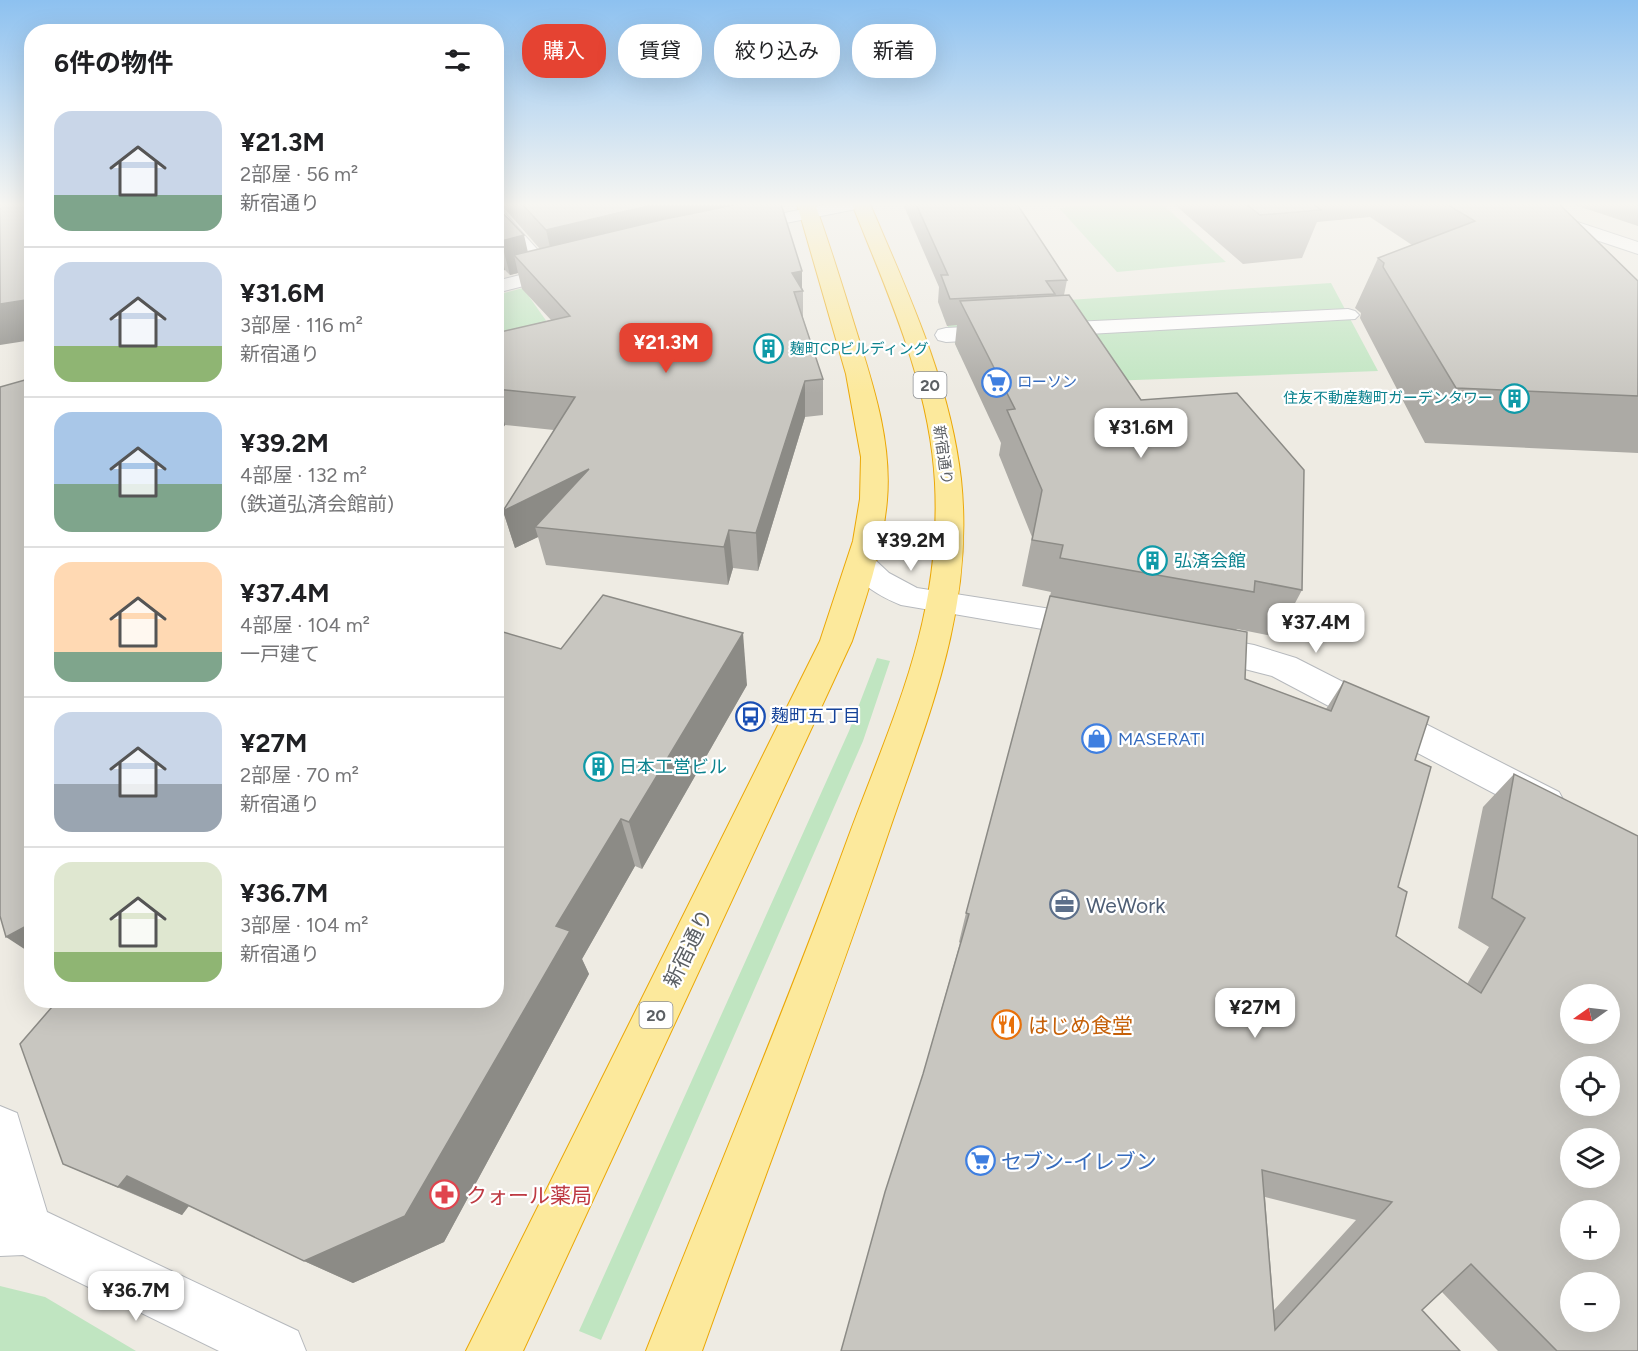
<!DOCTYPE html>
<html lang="ja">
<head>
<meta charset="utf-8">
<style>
  :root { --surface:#fff; --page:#f2f2f2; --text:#202124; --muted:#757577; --line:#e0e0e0; --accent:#e54332 }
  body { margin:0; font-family:Figtree,"Noto Sans JP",sans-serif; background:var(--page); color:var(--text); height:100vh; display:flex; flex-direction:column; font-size:22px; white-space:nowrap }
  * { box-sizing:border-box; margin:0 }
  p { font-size:20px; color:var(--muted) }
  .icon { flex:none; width:33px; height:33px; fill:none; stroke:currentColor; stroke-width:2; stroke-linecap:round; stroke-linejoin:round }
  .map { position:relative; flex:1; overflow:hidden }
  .side { position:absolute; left:24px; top:24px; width:480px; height:984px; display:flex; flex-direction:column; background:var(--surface); border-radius:24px; box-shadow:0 6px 24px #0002 }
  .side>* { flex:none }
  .banner { position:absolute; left:522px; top:24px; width:570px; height:54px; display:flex; gap:12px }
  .needle { width:39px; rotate:256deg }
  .fabs { position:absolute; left:1560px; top:984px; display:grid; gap:12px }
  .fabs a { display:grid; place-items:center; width:60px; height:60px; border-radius:50%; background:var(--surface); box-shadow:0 6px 24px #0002; font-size:30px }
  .price { position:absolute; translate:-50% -51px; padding:0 14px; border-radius:12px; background:#fff; color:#222; font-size:20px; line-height:39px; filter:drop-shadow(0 2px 3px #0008) }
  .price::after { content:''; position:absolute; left:50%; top:36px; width:18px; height:14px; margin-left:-9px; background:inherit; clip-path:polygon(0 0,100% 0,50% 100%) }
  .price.current { background:var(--accent); color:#fff }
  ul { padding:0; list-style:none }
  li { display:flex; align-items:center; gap:18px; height:150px; padding:0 30px }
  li+li { border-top:2px solid var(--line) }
  li span { display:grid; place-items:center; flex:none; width:168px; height:120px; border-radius:18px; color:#555 }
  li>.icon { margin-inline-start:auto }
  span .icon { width:72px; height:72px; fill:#fffc; stroke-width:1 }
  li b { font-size:26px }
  h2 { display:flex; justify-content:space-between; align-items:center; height:72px; padding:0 30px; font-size:26px }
  .chip { padding:0 21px; border-radius:24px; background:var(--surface); box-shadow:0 6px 24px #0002; font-size:21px; line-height:54px }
  .chip.current { background:var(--accent); color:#fff }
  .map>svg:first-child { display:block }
  .green { fill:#c0e5c1 }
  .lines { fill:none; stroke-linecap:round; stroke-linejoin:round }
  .pedestrian-casing { stroke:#b6b9bd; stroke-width:2 }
  .minor-casing { stroke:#b6b9bd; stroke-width:2 }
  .tertiary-casing { stroke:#b6b9bd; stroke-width:2 }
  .trunk-casing { stroke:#eba706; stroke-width:2 }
  .pedestrian { fill:#fff; fill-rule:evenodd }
  .minor { fill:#fff; fill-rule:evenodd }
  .tertiary { fill:#fff; fill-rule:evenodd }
  .trunk { fill:#fce99c; fill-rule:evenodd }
  .wall { fill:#acaaa5; fill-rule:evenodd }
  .shaded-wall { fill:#8c8b86 }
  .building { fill:#c8c6c0; stroke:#8c8b86; stroke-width:1.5; fill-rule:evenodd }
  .labels { text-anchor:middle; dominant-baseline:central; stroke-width:4.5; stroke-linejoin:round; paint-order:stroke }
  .far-culture-label { font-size:15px; fill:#0d838f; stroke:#fff; text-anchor:start }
  .far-shop-label { font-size:15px; fill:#366cbe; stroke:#fff; text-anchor:start }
  .far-street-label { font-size:15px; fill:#5b5f63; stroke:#fff }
  .shield { fill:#fff; stroke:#8c8f92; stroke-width:1.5 }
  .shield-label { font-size:16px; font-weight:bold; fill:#5b5f63 }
  .culture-label { font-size:18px; fill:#0d838f; stroke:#fff; text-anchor:start }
  .transit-label { font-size:18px; fill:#164399; stroke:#fff; text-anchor:start }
  .shop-label { font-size:18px; fill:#366cbe; stroke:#fff; text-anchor:start }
  .near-service-label { font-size:21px; fill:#4e5e75; stroke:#fff; text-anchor:start }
  .near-street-label { font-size:21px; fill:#5b5f63; stroke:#fff }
  .near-food-label { font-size:21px; fill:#c56008; stroke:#fff; text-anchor:start }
  .near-shop-label { font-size:21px; fill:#366cbe; stroke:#fff; text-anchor:start }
  .near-health-label { font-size:21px; fill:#be3a42; stroke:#fff; text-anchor:start }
</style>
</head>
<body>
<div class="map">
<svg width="1638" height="1351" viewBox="0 0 1638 1351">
  <rect width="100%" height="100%" fill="#eeebe3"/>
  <g class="green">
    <polygon points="1105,204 1162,204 1226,262 1117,272 1059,208"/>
    <polygon points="1331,283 1378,371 1108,381 1092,348 960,355 943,315 1072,308 1068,300"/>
    <polygon points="523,288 569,353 497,368 497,295"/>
    <polygon points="877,658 890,661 863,741 601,1340 579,1331 849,731"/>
    <polygon points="0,1286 45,1297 136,1351 0,1351"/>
  </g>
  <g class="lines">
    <defs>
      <polygon id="pedestrian" points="1348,309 1355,311 1359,315 1355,319 946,342 938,340 935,335 938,330 946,328"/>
      <g id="minor">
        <polygon points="829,204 865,204 856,209 740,232 731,227 740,222"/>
        <polygon points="496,209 502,210 553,267 571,266 574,270 571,274 496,293 496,281 536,271 496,226"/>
        <path d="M862 554 872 557 889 573 917 588 1089 615 1100 618 1105 626 1100 634 1089 637 901 605C879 596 860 585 847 564L852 557Z"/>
        <polygon points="1201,635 1254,645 1296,658 1559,792 1565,803 1559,814 1546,819 1533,814 1272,676 1190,655 1185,647 1190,639"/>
        <polygon points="0,1106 17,1113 47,1212 298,1331 306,1351 219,1351 23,1255 0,1256"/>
      </g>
      <polygon id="tertiary" points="1497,204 1523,204 1638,242 1638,254 1500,208"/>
      <g id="trunk">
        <path d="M797 204H815C830 245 843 288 856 330 873 385 892 441 887 500 883 548 867 595 852 641L523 1351H466L820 641 853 541 860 499 861 457 846 374Z"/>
        <path d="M852 204H870C908 293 950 382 961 479 975 612 926 721 885 843 827 1014 762 1182 702 1351H646C712 1183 783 1016 845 846 891 720 942 622 935 483 930 385 888 294 852 204Z"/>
      </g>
    </defs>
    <use href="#pedestrian" class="pedestrian-casing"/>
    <use href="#minor" class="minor-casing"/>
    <use href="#tertiary" class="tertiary-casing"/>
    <use href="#trunk" class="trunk-casing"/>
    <use href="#pedestrian" class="pedestrian"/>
    <use href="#minor" class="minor"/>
    <use href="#tertiary" class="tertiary"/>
    <use href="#trunk" class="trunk"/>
  </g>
  <g class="wall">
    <path d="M496 204H781L803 291V318L823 379V415L805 417 758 571 733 568 728 585 546 565 538 537 515 548 503 511 554 430 505 425 496 437V333L551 320 522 289 518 273 510 275 505 270 496 272ZM497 207 504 208 540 249 528 252Z"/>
    <path d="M903 204H1017L1067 280 1064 295 1141 400 1302 590 1277 637 1237 629 1236 630 1245 679 1326 709 1344 681 1415 760 1398 887 1396 936 1467 984 1489 947 1458 928 1483 807 1514 774 1638 1351H1498L1442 1292 1422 1310 1460 1351H841L923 1074 960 943 959 942 966 913 1051 592 1022 586 1032 537 999 455 1001 443 955 344 957 325 947 326 938 302 939 287ZM1265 1197 1356 1220 1274 1310Z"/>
    <polygon points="1174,204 1559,204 1638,281 1638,453 1425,443 1360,318 1361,313 1355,308 1378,258 1412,245 1370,217 1317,222 1302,258 1243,264"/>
    <polygon points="1572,204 1638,204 1638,226"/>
    <polygon points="561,649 747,685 642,869 635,866 582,959 589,974 444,1242 353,1283 304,1261 189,1206 182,1215 63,1164"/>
  </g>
  <g class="shaded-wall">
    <polygon points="656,204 779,204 554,264 546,230"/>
    <polygon points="524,235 532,270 514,255 518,273 510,275 501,241"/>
    <polygon points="496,236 505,270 496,272"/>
    <polygon points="802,271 802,291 792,273"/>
    <polygon points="32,299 32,340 0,345 0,304"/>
    <polygon points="805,381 805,417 758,571 756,533"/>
    <polygon points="496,394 505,425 496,437"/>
    <polygon points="589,469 535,527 538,537 515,548 503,511"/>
    <polygon points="729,530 733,568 728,585 724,547"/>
    <polygon points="743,633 747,685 642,869 629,822"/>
    <polygon points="621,819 635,866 582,959 589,974 444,1242 353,1283 304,1261 556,926"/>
    <polygon points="32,923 32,954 6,937"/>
    <polygon points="127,1176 190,1204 182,1215 118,1187"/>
  </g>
  <g class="building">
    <polygon points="0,204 32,204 32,299 0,304"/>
    <polygon points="522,204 656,204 546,230"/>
    <polygon points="739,204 781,204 802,271 792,273 803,291 794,292 823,379 805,381 756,533 729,530 724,547 535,527 589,469 503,511 575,397 496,389 496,333 570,316 514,255 665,219"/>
    <polygon points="916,204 1017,204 1067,280 1046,281 1055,294 950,299 941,275 948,275"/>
    <polygon points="1246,204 1313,204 1321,210 1260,215"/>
    <polygon points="1446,204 1559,204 1638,281 1638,396 1456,388 1383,267 1384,263 1378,258 1475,221"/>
    <polygon points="496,206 524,235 501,241 496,236"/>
    <polygon points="1069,295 1141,400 1237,393 1304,470 1302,590 1255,581 1254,592 1060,558 1063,545 1032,540 1042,490 1007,410 1015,409 960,301"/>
    <polygon points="32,378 32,923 6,937 0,916 0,387"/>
    <polygon points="603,595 743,633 629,822 621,819 556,926 570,931 405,1216 304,1261 127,1176 118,1187 63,1164 20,1044 58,1000 496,1000 496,630 561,649"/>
    <path d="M1050 596 1247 632 1245 679 1331 711 1344 681 1429 717 1415 760 1431 767 1398 887 1407 892 1396 936 1481 993 1525 918 1492 898 1514 774 1638 836V1351H1557L1471 1264 1422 1310 1460 1351H841L885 1192 923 1074 969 914 966 913ZM1570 994H1610V1034H1570ZM1570 1066H1610V1106H1570ZM1570 1138H1610V1178H1570ZM1262 1170 1392 1202 1275 1330ZM1570 1210H1610V1250H1570ZM1570 1282H1610V1322H1570Z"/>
  </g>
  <linearGradient id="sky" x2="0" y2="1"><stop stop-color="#8dc1f0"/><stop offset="0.52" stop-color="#f7f6f2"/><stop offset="1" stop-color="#f7f6f2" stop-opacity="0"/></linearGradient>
  <rect width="1638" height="393" fill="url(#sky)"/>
  <defs>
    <symbol id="building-ring" viewBox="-11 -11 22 22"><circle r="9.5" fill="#fff" stroke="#0f9aa8" stroke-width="1.5"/><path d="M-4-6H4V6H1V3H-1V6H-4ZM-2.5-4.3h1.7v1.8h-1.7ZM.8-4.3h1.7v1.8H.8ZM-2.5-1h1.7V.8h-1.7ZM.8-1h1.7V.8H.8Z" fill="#0f9aa8"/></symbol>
    <symbol id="supermarket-ring" viewBox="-11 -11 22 22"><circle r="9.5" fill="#fff" stroke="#3f7fe0" stroke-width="1.5"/><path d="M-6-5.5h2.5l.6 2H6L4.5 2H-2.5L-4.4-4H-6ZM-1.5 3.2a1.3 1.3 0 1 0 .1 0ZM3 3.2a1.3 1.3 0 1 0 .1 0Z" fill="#3f7fe0"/></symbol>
    <symbol id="bus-ring" viewBox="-11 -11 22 22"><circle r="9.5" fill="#fff" stroke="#1a4fb4" stroke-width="1.5"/><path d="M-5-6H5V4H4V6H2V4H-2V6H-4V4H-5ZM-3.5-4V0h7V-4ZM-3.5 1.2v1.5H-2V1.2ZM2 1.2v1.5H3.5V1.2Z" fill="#1a4fb4"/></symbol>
    <symbol id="shop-ring" viewBox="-11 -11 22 22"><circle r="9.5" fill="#fff" stroke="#3f7fe0" stroke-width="1.5"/><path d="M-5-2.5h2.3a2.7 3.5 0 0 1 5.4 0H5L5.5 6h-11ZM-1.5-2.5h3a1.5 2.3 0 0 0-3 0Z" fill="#3f7fe0"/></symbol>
    <symbol id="office-ring" viewBox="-11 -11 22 22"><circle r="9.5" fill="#fff" stroke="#5c6f8a" stroke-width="1.5"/><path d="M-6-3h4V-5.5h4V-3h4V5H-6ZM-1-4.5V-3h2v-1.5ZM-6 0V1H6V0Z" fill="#5c6f8a"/></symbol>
    <symbol id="restaurant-ring" viewBox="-11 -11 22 22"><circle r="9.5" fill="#fff" stroke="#e8710a" stroke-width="1.5"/><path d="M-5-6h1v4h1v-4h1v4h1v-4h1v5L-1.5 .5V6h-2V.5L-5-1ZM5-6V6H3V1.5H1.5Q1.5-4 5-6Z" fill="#e8710a"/></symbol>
    <symbol id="pharmacy-ring" viewBox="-11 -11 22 22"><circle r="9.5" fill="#fff" stroke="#e0444e" stroke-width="1.5"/><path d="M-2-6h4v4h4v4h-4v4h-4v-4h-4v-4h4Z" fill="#e0444e"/></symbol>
  </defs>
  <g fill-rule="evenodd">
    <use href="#building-ring" x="752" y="332" width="33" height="33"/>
    <use href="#supermarket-ring" x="980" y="366" width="33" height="33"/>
    <use href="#building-ring" x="1498" y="382" width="33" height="33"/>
    <use href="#building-ring" x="1136" y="544" width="33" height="33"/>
    <use href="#bus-ring" x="734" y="700" width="33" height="33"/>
    <use href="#shop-ring" x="1080" y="722" width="33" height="33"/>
    <use href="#building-ring" x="582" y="750" width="33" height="33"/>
    <use href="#office-ring" x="1048" y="888" width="33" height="33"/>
    <use href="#restaurant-ring" x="990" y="1008" width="33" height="33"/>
    <use href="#supermarket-ring" x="964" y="1144" width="33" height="33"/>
    <use href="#pharmacy-ring" x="428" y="1178" width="33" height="33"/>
  </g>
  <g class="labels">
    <g class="far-culture-label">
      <text x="790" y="349">麹町CPビルディング</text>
      <text x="1493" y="398" text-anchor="end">住友不動産麹町ガーデンタワー</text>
    </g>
    <g class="far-shop-label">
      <text x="1017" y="382">ローソン</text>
    </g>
    <g class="far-street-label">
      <text transform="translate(943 455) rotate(82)">新宿通り</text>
    </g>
    <g class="shield">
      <rect x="913.5" y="372" width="33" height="26" rx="4.5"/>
      <rect x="639.5" y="1002" width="33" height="26" rx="4.5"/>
    </g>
    <g class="shield-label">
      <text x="930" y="385">20</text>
      <text x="656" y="1015">20</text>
    </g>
    <g class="culture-label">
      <text x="1174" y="561">弘済会館</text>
      <text x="619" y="767">日本工営ビル</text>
    </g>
    <g class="transit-label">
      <text x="771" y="716">麹町五丁目</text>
    </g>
    <g class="shop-label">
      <text x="1118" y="739">MASERATI</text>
    </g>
    <g class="near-service-label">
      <text x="1086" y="905">WeWork</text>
    </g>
    <g class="near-street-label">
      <text transform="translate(688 948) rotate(-64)">新宿通り</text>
    </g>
    <g class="near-food-label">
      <text x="1028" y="1025">はじめ食堂</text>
    </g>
    <g class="near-shop-label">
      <text x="1001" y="1161">セブン-イレブン</text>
    </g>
    <g class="near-health-label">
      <text x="466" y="1195">クォール薬局</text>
    </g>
  </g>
</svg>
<div class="fabs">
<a><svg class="needle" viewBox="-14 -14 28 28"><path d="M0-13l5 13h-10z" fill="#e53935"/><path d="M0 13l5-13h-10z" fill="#757577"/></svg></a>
<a><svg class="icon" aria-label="locate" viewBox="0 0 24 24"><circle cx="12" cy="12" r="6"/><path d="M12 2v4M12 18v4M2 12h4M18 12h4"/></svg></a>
<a><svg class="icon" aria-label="layers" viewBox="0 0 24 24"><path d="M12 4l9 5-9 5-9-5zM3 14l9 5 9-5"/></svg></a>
<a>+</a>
<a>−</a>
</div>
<b class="price current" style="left:666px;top:374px">¥21.3M</b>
<b class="price" style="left:1141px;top:459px">¥31.6M</b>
<b class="price" style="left:911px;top:572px">¥39.2M</b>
<b class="price" style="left:1316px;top:654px">¥37.4M</b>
<b class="price" style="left:1255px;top:1039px">¥27M</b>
<b class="price" style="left:136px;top:1322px">¥36.7M</b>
<div class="banner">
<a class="chip current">購入</a>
<a class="chip">賃貸</a>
<a class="chip">絞り込み</a>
<a class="chip">新着</a>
</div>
<section class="side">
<h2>6件の物件<svg class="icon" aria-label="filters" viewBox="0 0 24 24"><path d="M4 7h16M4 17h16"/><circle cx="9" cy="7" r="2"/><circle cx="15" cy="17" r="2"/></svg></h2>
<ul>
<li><span style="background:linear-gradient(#c9d6e8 70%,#7fa58c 0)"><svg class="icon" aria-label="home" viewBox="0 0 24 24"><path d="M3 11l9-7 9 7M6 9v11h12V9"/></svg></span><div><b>¥21.3M</b><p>2部屋 · 56 m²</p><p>新宿通り</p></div></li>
<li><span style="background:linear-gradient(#c9d6e8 70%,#8fb573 0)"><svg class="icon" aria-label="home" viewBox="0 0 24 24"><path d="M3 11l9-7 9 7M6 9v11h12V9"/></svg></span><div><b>¥31.6M</b><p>3部屋 · 116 m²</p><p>新宿通り</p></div></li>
<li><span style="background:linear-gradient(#a9c7e8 60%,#7fa58c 0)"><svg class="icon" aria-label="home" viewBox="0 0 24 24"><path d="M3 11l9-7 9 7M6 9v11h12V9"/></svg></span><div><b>¥39.2M</b><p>4部屋 · 132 m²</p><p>(鉄道弘済会館前)</p></div></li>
<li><span style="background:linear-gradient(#ffd9b3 75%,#7fa58c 0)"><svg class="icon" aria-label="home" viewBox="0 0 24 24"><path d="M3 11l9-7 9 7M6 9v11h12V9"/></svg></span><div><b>¥37.4M</b><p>4部屋 · 104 m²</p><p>一戸建て</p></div></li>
<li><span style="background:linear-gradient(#c9d6e8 60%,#9aa5b1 0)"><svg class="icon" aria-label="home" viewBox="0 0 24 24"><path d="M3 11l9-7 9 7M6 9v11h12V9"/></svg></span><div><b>¥27M</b><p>2部屋 · 70 m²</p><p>新宿通り</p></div></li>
<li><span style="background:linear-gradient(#dfe7d0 75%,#8fb573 0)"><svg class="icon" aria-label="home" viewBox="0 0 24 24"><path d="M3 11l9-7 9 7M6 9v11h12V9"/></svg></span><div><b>¥36.7M</b><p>3部屋 · 104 m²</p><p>新宿通り</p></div></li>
</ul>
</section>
</div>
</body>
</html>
